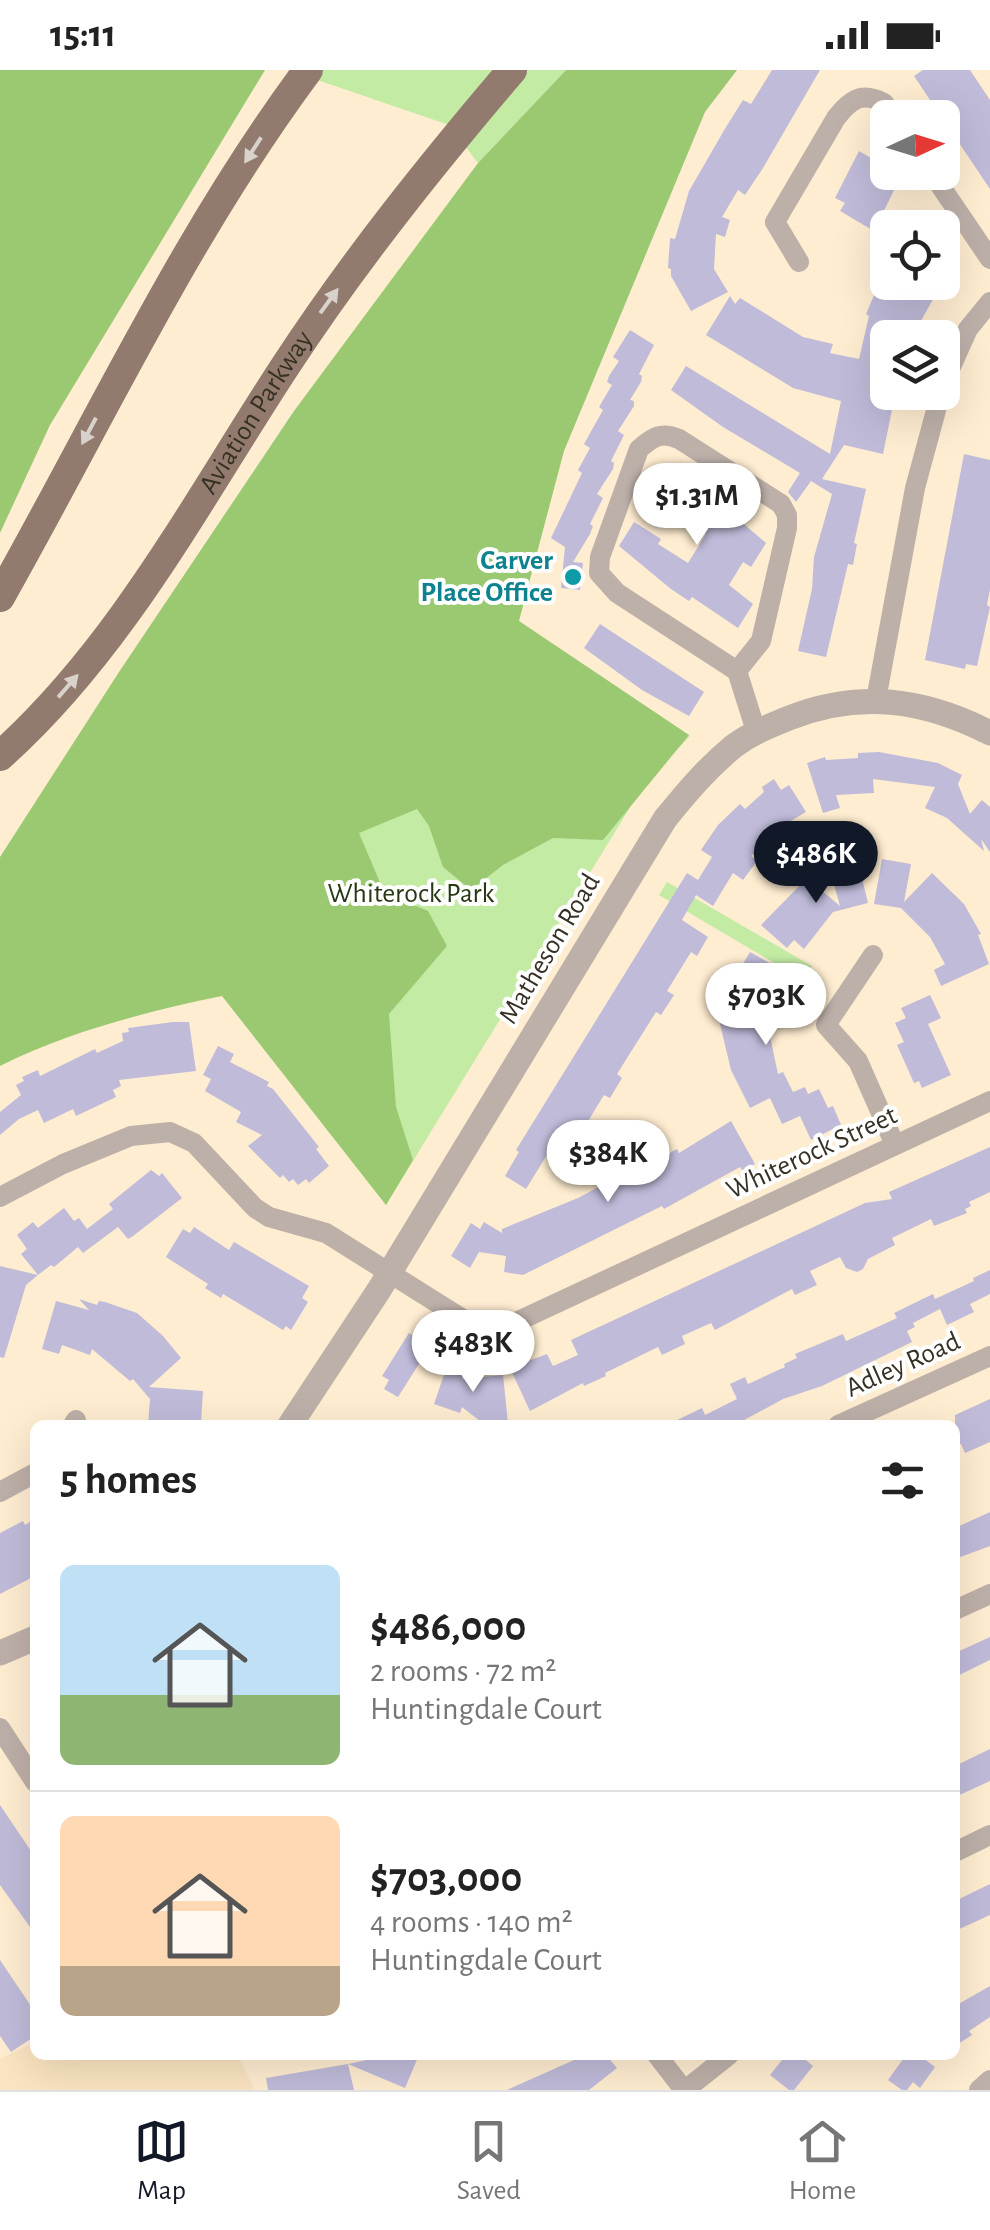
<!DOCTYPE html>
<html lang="en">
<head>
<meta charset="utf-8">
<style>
  :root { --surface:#fff; --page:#f6f6f6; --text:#222; --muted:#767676; --line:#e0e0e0; --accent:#111827 }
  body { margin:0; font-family:"Alegreya Sans",sans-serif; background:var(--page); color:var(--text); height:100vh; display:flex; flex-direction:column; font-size:38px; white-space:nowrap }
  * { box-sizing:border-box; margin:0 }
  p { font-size:32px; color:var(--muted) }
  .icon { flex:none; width:55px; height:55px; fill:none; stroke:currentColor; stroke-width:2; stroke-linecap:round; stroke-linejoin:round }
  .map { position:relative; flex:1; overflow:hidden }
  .panel { position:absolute; left:30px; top:1350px; width:930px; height:640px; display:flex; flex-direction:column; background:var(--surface); border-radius:15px; box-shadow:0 10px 40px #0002 }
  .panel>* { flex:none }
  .needle { width:65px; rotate:86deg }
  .tools { position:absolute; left:870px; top:30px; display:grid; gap:20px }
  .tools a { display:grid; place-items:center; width:90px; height:90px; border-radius:15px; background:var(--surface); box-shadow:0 10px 40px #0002; font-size:50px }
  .price { position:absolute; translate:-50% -85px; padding:0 22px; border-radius:35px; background:#fff; color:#222; font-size:32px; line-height:65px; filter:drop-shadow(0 2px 5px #0008) }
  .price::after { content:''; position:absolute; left:50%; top:60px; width:30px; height:22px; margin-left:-15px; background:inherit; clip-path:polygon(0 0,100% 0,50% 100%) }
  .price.on { background:var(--accent); color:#fff }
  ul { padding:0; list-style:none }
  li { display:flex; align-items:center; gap:30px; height:250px; padding:0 30px }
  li+li { border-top:2px solid var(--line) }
  li span { display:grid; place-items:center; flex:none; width:280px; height:200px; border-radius:15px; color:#555 }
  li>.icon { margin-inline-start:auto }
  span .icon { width:120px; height:120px; fill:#fffc; stroke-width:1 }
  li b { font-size:42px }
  h2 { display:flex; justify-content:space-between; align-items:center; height:120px; padding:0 30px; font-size:42px }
  .status { display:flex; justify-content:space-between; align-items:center; height:70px; padding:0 50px; background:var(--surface); direction:ltr }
  .status svg { height:28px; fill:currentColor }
  .menu { display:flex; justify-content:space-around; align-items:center; height:140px; border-top:2px solid var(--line); background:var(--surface); font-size:28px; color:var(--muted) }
  .menu a { display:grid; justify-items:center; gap:5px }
  .menu .on { color:var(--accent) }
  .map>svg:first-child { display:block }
  .built { fill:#fae4c1 }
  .green { fill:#c4eba4 }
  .forest { fill:#9bc972 }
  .building { fill:#bfbbd9 }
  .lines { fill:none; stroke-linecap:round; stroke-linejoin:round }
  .minor { stroke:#bdb0a9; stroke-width:20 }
  .tertiary { stroke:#bdb0a9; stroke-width:25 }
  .primary { stroke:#927b6e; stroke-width:30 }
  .oneway { fill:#d9d1cc }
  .culture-dot { fill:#0f9aa8; stroke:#fff; stroke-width:4 }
  .labels { text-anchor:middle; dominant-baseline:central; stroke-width:8; stroke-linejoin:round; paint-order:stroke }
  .street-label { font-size:28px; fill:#373025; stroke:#fff }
  .culture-label { font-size:28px; font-weight:bold; fill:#0d838f; stroke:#fff; text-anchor:end }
  .park-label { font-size:28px; fill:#263814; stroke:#fff }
</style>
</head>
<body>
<div class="status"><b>15:11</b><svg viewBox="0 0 49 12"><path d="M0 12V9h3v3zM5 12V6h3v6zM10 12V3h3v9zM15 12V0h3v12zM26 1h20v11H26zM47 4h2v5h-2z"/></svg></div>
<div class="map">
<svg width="990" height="2020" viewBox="0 0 990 2020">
  <rect width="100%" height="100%" fill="#ffedd1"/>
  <polygon class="built" points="35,1972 35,1985 234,1985 239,1988 255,2020 0,2020 0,1989"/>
  <g class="green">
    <polygon points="288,0 566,0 478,93 449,55"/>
    <polygon points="440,504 690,666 651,707 634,731 386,1135 200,897"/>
    <polygon points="667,812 812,896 803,910 659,825"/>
  </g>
  <g class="forest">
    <polygon points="0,0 265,0 50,355 0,463"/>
    <path d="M566 0H737L705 42 564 381 519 551 689 665 603 770 553 768 503 795 471 820 443 797 429 756 417 739 359 763 384 822 428 841 447 876 389 944 396 1037 413 1090 386 1135 222 926C148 941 68 962 0 996V787L119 602 294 341 478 93Z"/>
  </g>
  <g class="building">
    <polygon points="772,0 820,0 763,98 745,125 738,120 722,147 730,150 725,167 716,164 714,199 728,222 691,241 671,206 671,199 668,198 670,168 675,169 689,121 726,57 743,30 751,34"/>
    <polygon points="923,0 970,0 990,30 990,119 914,6"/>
    <polygon points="859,81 888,98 890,102 887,108 897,114 874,161 840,141 845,133 835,128"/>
    <polygon points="884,212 943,212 911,268 888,268 888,324 895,325 883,384 844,375 822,409 866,419 854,473 857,474 853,495 848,494 826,587 798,581 812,519 814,487 832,424 811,411 796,432 788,422 800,403 723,357 671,320 686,296 830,384 841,331 793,318 706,265 730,226 735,234 740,228 803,267 833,274 830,283 859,289 869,246 866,244 878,216"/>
    <polygon points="630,260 654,275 639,304 642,306 641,312 630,330 634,331 634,336 618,361 624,365 611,391 614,393 613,399 597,424 603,428 590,454 593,456 590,464 573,492 583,493 580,520 561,518 565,477 551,468 582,403 578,400 590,378 584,374 603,340 599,337 612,315 607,312 609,306 619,291 613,287"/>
    <polygon points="964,384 990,390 990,519 987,535 990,537 977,596 966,594 965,599 925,590"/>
    <polygon points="655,395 661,400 663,397 698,424 701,420 719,433 766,473 751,497 743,492 729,515 753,534 738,558 692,527 689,531 671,519 619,476 634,452 661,469 658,474 688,493 706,464 639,419"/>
    <polygon points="600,554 704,622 689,646 642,620 584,578"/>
    <polygon points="879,682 938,693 962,705 958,714 970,744 982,730 990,737 990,782 981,769 984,781 947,748 925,738 935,717 873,709 874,723 836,725 840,738 823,743 807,693 825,687 826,690 858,688 858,683"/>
    <polygon points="774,709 781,720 789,715 806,742 784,755 751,786 757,791 743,810 733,803 713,836 696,825 682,850 708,867 697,886 691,882 667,921 674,925 661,945 656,942 617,1004 622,1008 610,1028 604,1025 568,1084 553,1075 526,1119 505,1106 519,1082 516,1080 687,803 698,810 712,787 701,780 718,755 740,734 745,739 764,722 762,717"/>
    <polygon points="857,788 868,833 833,842 804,879 794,870 787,878 761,855 807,808 840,836 829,796"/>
    <polygon points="882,789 911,794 904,832 932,803 964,834 981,864 978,865 989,894 941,916 934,900 945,894 930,867 901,838 874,834"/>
    <polygon points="750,882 791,905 775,933 768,957 778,1004 783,1002 793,1022 805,1017 808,1024 819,1019 828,1038 833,1036 841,1055 811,1070 800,1046 782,1054 770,1028 750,1038 731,1000 719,950 728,919"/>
    <polygon points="930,925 941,948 928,954 951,1005 922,1018 919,1011 914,1013 897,975 904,972 895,953 906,948 901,938"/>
    <polygon points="173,952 189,952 196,1001 119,1010 121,1016 113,1020 116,1027 76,1046 73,1039 44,1053 38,1040 19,1049 0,1065 0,1042 21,1025 16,1015 24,1011 22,1007 38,1000 40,1006 95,979 97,983 123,971 122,963 129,962 128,958"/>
    <polygon points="218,976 234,984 230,992 269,1012 267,1016 273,1019 319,1077 316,1079 329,1096 309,1113 306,1109 298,1115 293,1109 289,1112 283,1105 280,1108 248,1076 262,1065 236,1052 241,1042 205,1021 211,1009 203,1005"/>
    <polygon points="731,1051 755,1094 743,1101 740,1097 664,1139 662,1136 523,1205 504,1202 506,1186 479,1182 470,1198 451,1186 471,1153 480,1159 484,1152 502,1163 502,1159 578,1128 623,1104 625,1106 677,1079 679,1083"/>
    <polygon points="990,1077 990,1122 969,1132 971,1136 965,1139 967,1143 934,1156 931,1149 892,1168 895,1175 868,1189 863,1199 857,1202 846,1198 840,1187 810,1201 817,1215 795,1225 792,1219 715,1260 711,1253 682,1266 685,1274 662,1285 658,1277 605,1303 606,1306 584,1316 583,1313 530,1341 510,1298 547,1284 553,1296 578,1285 571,1270 865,1133 892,1129 889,1122"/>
    <polygon points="151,1100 159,1106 162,1103 182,1128 133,1166 128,1169 118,1157 83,1183 78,1177 54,1197 51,1195 38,1205 21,1184 27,1179 17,1165 33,1152 38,1158 64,1138 74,1151 79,1148 87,1159 113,1139 109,1134"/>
    <polygon points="194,1157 229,1180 234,1172 309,1216 302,1228 308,1232 291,1260 286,1256 283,1260 223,1224 221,1228 205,1218 208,1214 166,1187 183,1159 190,1163"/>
    <polygon points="0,1196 38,1205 26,1215 4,1288 0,1287"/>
    <polygon points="990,1200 990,1224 970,1234 974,1242 947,1255 940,1239 913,1253 915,1257 907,1261 912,1272 822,1316 783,1329 735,1355 667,1355 702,1338 705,1345 737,1329 730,1314 745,1307 748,1314 785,1297 784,1294 797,1288 795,1284 843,1264 846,1271 862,1264 897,1248 894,1243 933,1224 935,1229 974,1211 973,1208"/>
    <polygon points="79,1229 97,1235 99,1231 105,1232 137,1243 163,1266 181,1288 149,1317 203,1321 201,1353 148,1355 150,1329 133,1309 130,1311 92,1279 90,1285 62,1275 59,1284 42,1279 56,1231 89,1240"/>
    <polygon points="409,1263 429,1278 398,1327 384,1319 389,1310 382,1306"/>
    <polygon points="449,1290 467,1296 462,1309 503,1305 508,1353 485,1355 462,1337 460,1343 434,1334"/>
    <polygon points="990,1329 990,1372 965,1383 961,1374 955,1376 955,1345"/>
    <polygon points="990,1442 990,1476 955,1489 955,1458"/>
    <polygon points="35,1449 35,1506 0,1524 0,1463 23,1451 25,1455"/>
    <polygon points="990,1567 990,1590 955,1607 955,1583"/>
    <polygon points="990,1679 990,1711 955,1727 955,1696"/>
    <polygon points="0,1735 35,1787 35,1864 0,1815"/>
    <polygon points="990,1814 990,1845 955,1861 955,1831"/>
    <polygon points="0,1890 35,1942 35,1966 11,1982 0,1966"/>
    <polygon points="990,1916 990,1947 969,1961 972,1965 955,1976 955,1936"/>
    <polygon points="389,1985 419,1985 405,2018 348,1994"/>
    <polygon points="571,1985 606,1985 617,1998 589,2020 507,2020 574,1990"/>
    <polygon points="786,1985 800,1985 813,1996 794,2020 789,2020 770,2005"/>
    <polygon points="906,1985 919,1985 935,1997 920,2018 913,2012 907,2020 902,2020 888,2010"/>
    <polygon points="348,1994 354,2020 268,2020 266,2008"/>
  </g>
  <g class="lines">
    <g class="minor">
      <polyline points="931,102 990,189"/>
      <path d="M799 192 775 152 836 48C850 30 861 21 884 33L894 48"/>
      <polyline points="942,317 968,259 990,232"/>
      <path d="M737 601 761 571 787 458V445L781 434 679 369C661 361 653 367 639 379L600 487 599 503 617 523 737 601 756 661"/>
      <polyline points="876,630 915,418 941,322"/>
      <polyline points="873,885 826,955 858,991 895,1075"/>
      <polyline points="0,1127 63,1094 131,1066 170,1062 194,1073 255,1138 269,1147 326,1163 466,1251 488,1258 512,1254 990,1031"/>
      <polyline points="73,1355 76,1350"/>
      <polyline points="838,1355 990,1286"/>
      <polyline points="0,1422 35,1403"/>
      <polyline points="955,1540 990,1524"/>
      <polyline points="0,1658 35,1712"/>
      <polyline points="955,1782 990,1765"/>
      <polyline points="657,1985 684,2020"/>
      <polyline points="685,2020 729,1985"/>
      <polyline points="979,2020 990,2010"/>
    </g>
    <g class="tertiary">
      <path d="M290 1355 379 1220 665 749C687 722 707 698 734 676 751 663 770 656 789 648 859 620 924 629 990 663"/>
      <polyline points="0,1583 35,1568"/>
    </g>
    <g class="primary">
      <path d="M0 527C100 350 186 164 308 0"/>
      <path id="s1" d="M0 686C121 578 198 429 286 295 354 191 432 94 512 0"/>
    </g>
  </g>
  <defs><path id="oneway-solid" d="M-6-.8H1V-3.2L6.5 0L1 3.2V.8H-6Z" transform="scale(2.5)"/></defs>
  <g class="oneway">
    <use href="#oneway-solid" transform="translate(253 80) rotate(123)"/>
    <use href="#oneway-solid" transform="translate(329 231) rotate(-54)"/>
    <use href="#oneway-solid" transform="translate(89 361) rotate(118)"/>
    <use href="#oneway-solid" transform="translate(68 616) rotate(-49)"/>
  </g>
  <circle class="culture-dot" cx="573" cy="507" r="10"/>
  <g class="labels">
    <g class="street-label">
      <text stroke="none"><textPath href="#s1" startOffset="430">Aviation Parkway</textPath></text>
      <text transform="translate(550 879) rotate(-59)">Matheson Road</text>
      <text transform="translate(812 1083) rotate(-25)">Whiterock Street</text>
      <text transform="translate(903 1295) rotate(-24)">Adley Road</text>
    </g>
    <g class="culture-label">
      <text x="553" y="491">Carver<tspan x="553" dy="32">Place Office</tspan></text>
    </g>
    <g class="park-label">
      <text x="411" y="824">Whiterock Park</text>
    </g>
  </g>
</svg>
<div class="tools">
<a><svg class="needle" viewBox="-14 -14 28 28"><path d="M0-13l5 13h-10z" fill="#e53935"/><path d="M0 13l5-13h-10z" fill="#767676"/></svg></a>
<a><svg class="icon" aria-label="locate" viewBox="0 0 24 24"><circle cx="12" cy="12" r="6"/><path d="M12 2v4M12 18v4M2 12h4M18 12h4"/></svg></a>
<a><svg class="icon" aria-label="layers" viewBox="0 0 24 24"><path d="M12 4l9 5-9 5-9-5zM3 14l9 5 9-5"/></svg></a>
</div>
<b class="price" style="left:697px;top:478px">$1.31M</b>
<b class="price on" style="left:816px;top:836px">$486K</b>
<b class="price" style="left:766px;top:978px">$703K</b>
<b class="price" style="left:608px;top:1135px">$384K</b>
<b class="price" style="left:473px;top:1325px">$483K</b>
<section class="panel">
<h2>5 homes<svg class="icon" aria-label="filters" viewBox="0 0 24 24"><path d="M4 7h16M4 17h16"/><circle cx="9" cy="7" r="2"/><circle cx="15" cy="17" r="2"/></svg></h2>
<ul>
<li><span style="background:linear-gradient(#bfe0f5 65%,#8fb573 0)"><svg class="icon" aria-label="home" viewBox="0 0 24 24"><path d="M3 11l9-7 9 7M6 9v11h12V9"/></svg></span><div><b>$486,000</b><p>2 rooms · 72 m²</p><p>Huntingdale Court</p></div></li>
<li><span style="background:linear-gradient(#ffd9b3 75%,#b9a48a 0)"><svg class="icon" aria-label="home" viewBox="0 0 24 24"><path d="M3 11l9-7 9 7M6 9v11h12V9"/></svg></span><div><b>$703,000</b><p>4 rooms · 140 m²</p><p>Huntingdale Court</p></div></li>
</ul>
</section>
</div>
<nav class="menu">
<a class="on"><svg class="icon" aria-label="map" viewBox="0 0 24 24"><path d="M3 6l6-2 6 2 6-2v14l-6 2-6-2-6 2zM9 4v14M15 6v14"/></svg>Map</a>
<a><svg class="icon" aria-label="saved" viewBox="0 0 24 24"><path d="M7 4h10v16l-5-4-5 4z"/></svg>Saved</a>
<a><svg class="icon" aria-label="home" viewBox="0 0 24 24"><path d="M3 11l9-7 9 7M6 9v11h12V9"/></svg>Home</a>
</nav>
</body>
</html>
